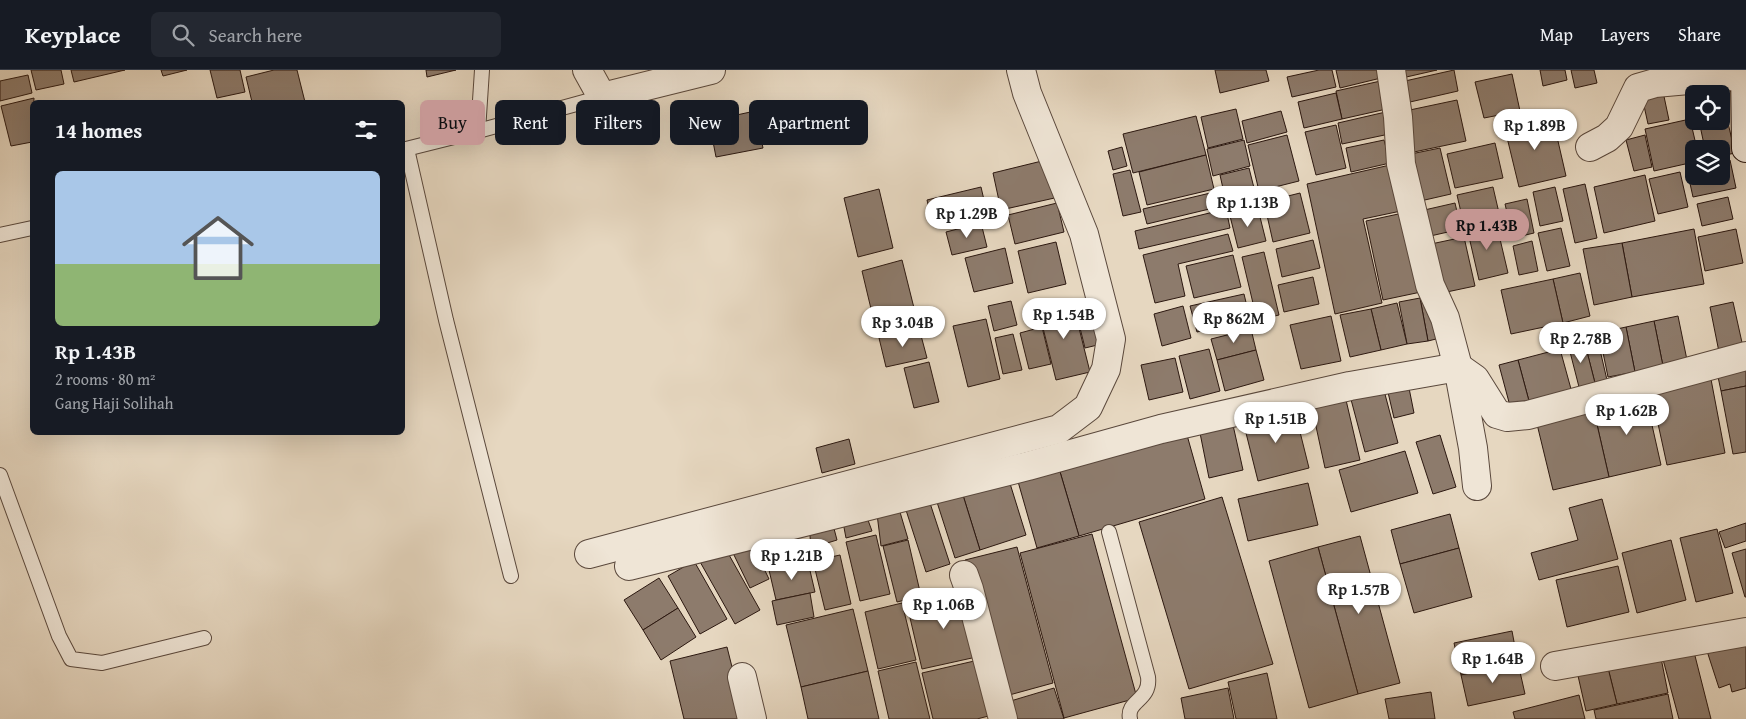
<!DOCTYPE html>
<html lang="en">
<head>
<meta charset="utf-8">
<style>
  :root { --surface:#171b24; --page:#242831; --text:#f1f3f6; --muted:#9ea1a6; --line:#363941; --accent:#c59692 }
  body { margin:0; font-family:"Gentium Book Plus",serif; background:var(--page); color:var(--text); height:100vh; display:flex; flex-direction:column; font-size:19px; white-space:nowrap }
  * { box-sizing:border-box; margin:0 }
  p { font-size:16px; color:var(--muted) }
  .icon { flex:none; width:28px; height:28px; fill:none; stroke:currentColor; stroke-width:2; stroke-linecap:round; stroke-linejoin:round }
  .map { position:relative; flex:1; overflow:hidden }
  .side { position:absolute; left:30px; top:30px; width:375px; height:335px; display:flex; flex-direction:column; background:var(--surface); border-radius:8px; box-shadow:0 5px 20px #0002 }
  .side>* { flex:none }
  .guide { position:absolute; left:420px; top:30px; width:475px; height:45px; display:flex; gap:10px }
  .fabs { position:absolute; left:1685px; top:15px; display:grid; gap:10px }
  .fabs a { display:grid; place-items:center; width:45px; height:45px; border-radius:8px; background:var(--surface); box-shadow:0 5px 20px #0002; font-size:25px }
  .price { position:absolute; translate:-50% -42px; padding:0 11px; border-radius:18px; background:#fff; color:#222; font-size:16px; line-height:32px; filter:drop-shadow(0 1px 2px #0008) }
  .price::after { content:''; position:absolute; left:50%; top:30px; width:15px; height:11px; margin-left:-8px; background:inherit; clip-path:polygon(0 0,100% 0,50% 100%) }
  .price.active { background:var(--accent); color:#111 }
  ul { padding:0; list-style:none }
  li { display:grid; align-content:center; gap:10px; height:265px; padding:0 25px }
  li span { display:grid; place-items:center; height:155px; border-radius:8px; color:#555 }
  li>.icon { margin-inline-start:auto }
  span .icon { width:90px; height:90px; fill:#fffc; stroke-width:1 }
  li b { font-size:21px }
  h2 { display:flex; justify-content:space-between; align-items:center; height:60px; padding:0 25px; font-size:21px }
  .tag { padding:0 18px; border-radius:8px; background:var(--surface); box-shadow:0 5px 20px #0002; font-size:18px; line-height:45px }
  .tag.active { background:var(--accent); color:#111 }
  header { display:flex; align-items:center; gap:30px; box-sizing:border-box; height:70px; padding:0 25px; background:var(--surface); border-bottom:1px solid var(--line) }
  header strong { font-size:24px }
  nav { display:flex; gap:28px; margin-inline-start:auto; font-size:18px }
  .search { width:350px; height:45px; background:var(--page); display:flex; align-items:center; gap:12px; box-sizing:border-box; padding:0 18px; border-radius:8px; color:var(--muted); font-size:19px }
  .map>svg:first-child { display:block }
  .building { fill:#8d7b6c; stroke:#2c1810 }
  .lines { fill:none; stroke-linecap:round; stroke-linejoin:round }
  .lane-casing { stroke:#5a483c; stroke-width:16 }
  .street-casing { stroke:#5a483c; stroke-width:30 }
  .secondary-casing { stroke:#2c1810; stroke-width:30 }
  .lane { stroke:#efe5d6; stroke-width:14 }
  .street { stroke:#efe5d6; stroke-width:28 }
  .secondary { stroke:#efe5d6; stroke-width:28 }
</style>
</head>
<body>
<header>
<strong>Keyplace</strong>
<div class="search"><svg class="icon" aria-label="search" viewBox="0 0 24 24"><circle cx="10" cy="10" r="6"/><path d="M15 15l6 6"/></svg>Search here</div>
<nav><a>Map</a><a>Layers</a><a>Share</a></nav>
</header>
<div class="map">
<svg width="1746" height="649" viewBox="0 0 1746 649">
  <rect width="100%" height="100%" fill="#e6d7c0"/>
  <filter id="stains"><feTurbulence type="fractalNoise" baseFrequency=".004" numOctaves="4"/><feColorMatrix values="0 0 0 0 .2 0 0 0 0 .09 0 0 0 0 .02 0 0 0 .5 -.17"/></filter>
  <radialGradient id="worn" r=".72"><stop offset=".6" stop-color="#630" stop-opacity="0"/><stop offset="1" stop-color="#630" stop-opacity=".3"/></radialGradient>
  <g class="building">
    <polygon points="31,0 61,0 64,14 36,20"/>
    <polygon points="71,0 125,0 74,12"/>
    <polygon points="161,0 187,0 163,6"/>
    <polygon points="210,0 240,0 245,22 217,28"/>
    <polygon points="274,0 297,0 305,32 252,32 246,7"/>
    <polygon points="426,0 456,0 427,7"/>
    <polygon points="1215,0 1266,0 1269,11 1220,23"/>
    <polygon points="1319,0 1332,0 1336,17 1292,27 1287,7"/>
    <polygon points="1336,0 1379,0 1381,8 1340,18"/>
    <polygon points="1400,0 1437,0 1402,8"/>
    <polygon points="1454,0 1458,21 1410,32 1405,11"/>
    <polygon points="1540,0 1565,0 1567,10 1543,16"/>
    <polygon points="1571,0 1594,0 1597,13 1575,18"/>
    <polygon points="1512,4 1520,41 1484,48 1475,12"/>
    <polygon points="28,5 32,23 0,31 0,11"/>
    <polygon points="1385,10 1391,38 1342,49 1336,21"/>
    <polygon points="1662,17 1669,50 1648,54 1641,22"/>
    <polygon points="1336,23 1342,49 1304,58 1298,32"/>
    <polygon points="34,28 32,72 11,76 1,36"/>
    <polygon points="1457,30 1466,71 1414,82 1405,41"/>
    <polygon points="1236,39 1243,69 1208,78 1201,47"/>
    <polygon points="1721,40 1725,40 1735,83 1721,86 1721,79 1705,79 1699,51 1721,51"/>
    <polygon points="755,41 763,78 716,87 709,51"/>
    <polygon points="1281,41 1287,62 1247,73 1242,51"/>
    <polygon points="1390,41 1394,63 1342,74 1338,53"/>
    <polygon points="1552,45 1566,106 1519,117 1504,55"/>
    <polygon points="1196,46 1206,85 1133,103 1123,64"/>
    <polygon points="1690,49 1697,79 1694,79 1694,92 1654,101 1645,59"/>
    <polygon points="1336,55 1346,98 1316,105 1305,62"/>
    <polygon points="1287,65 1299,111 1259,121 1248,75"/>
    <polygon points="1645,65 1652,97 1634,101 1626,70"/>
    <polygon points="1244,70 1250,96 1213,106 1207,79"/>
    <polygon points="1384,70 1390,93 1351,102 1346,78"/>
    <polygon points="1495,73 1503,108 1455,118 1447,84"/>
    <polygon points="1122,77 1127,96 1113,100 1108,81"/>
    <polygon points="1440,78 1451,124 1416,132 1406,85"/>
    <polygon points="1206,85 1214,119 1147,135 1139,102"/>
    <polygon points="1050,89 1059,127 1001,140 993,103"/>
    <polygon points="1730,90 1736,118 1693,127 1687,100 1694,98 1694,106 1721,106 1721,92"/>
    <polygon points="1390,95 1401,141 1363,149 1382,233 1335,244 1307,114"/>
    <polygon points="1249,98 1258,134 1228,141 1220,105"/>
    <polygon points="1130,100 1141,142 1123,146 1113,104"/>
    <polygon points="1680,102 1688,137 1658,144 1649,109"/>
    <polygon points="1645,105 1655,151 1604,163 1594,117"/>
    <polygon points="1585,114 1597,168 1575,173 1563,119"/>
    <polygon points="981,117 987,143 933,156 927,130"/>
    <polygon points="1493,117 1499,143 1463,151 1457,125"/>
    <polygon points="1555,117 1563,151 1540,156 1533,122"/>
    <polygon points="879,119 893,178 858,187 844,128"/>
    <polygon points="1223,120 1226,135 1147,154 1143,139"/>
    <polygon points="1300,123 1310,163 1273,172 1264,132"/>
    <polygon points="1728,127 1733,149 1702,156 1697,134"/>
    <polygon points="1527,129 1534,163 1513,168 1505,134"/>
    <polygon points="1057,133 1064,162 1015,174 1008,145"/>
    <polygon points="1455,133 1461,159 1426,167 1420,141"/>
    <polygon points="1226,139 1230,158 1139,179 1135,161"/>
    <polygon points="1258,139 1266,171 1238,178 1230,146"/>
    <polygon points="1403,143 1421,222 1383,230 1366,151"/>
    <polygon points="1496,152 1508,203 1479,210 1467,158"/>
    <polygon points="981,153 987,177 952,185 946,162"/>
    <polygon points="1561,158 1570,196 1547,201 1538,163"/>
    <polygon points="1694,159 1704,214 1632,227 1622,173"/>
    <polygon points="1736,159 1743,193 1705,201 1698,167"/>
    <polygon points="1228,164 1233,181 1178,194 1185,226 1155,233 1143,185"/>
    <polygon points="1464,167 1475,216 1442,223 1431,174"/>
    <polygon points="1313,170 1320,198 1282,207 1276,179"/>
    <polygon points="1532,171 1538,201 1519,205 1513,176"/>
    <polygon points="1056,172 1066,214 1028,223 1018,181"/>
    <polygon points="1622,173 1632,227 1594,235 1583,179"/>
    <polygon points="1005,178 1013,213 974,222 965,188"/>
    <polygon points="1264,182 1279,245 1257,250 1242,187"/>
    <polygon points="1233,185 1241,217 1194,228 1186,196"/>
    <polygon points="902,190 918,254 877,264 862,201"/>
    <polygon points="1580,203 1590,246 1563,253 1553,209"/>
    <polygon points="1313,207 1319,234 1284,242 1278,215"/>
    <polygon points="1553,209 1563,253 1511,264 1501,220"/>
    <polygon points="1244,224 1250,249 1197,262 1190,236"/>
    <polygon points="1432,226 1440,268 1428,271 1420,228"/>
    <polygon points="1420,228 1428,271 1407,274 1399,232"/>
    <polygon points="1072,230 1090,302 1056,310 1038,238"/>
    <polygon points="1011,231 1017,255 994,261 988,236"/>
    <polygon points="1733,232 1743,277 1719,282 1710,237"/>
    <polygon points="1397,233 1407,274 1381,280 1371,239"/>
    <polygon points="1183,236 1191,268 1162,276 1154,244"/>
    <polygon points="1371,239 1381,280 1350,287 1340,245"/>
    <polygon points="1098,242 1106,273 1085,278 1077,246"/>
    <polygon points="1331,246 1341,291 1301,299 1290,255"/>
    <polygon points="1678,246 1687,290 1663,296 1654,251"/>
    <polygon points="986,249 1000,309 968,317 953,256"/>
    <polygon points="1654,251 1663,296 1635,302 1626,257"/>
    <polygon points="1042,257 1051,294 1029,299 1020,263"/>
    <polygon points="1626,257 1635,302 1608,307 1599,263"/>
    <polygon points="919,258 927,288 886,297 879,268"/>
    <polygon points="1251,259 1256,280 1217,290 1211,269"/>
    <polygon points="1013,264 1022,300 1003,304 995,268"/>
    <polygon points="1597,267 1607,310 1595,313 1584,270"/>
    <polygon points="1584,270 1595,313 1579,317 1568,274"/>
    <polygon points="1209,279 1220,321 1190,329 1179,286"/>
    <polygon points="1560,279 1571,319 1529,331 1518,290"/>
    <polygon points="1256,280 1264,310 1225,321 1217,290"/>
    <polygon points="1175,288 1183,322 1149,330 1141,295"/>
    <polygon points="1518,290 1529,331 1510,336 1499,295"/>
    <polygon points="929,292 939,332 914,338 904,298"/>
    <polygon points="1746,296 1746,316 1721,321 1717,302"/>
    <polygon points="1710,304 1725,383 1667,395 1650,317"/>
    <polygon points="1382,313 1398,373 1365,382 1349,322"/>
    <polygon points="1408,313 1414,343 1394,348 1387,318"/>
    <polygon points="1746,316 1746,382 1733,384 1721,321"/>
    <polygon points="1645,324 1661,395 1609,407 1593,337"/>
    <polygon points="1346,330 1360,390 1325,398 1312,338"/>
    <polygon points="1593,337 1609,407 1553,420 1536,350"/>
    <polygon points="1294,338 1309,398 1258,411 1243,351"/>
    <polygon points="1231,346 1243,400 1209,408 1198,353"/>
    <polygon points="1185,358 1205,429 1079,466 1058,395"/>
    <polygon points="1440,365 1456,417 1433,424 1416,372"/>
    <polygon points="849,369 855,394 822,403 816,378"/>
    <polygon points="1405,381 1418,423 1351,442 1339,400"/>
    <polygon points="1058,395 1079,466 1037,478 1017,408"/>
    <polygon points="1008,407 1026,465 980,480 962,422"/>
    <polygon points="1308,413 1318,455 1248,471 1238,429"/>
    <polygon points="962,422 980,480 955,488 936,429"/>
    <polygon points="1222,427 1273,594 1189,619 1139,452"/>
    <polygon points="1602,429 1618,489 1539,510 1531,483 1578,470 1569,438"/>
    <polygon points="929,430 950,494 926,502 905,437"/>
    <polygon points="897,432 908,469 881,476 876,436"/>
    <polygon points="865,442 872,461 846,468 842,447"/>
    <polygon points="1450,444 1459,478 1400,494 1391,460"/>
    <polygon points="832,451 837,470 811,478 809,454"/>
    <polygon points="1746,453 1746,471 1725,478 1719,462"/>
    <polygon points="1717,459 1733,523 1696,532 1680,468"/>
    <polygon points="788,463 794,491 769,496 764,467"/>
    <polygon points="1092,464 1137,628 1064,648 1020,483"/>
    <polygon points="876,465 890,524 860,531 846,472"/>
    <polygon points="1360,466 1400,613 1358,624 1318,477"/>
    <polygon points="908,470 921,526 897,532 883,476"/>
    <polygon points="1671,470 1686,530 1637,543 1622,483"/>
    <polygon points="752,474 769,509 750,518 733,483"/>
    <polygon points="724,476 760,540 735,554 699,490"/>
    <polygon points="1017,477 1053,613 1002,627 965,490"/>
    <polygon points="1318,477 1358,624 1309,638 1269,491"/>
    <polygon points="1459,478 1472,527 1414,543 1400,494"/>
    <polygon points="1746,479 1746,527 1745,527 1732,483"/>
    <polygon points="840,485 851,534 825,540 813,491"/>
    <polygon points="694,491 727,549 700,564 668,506"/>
    <polygon points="808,492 815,522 776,530 769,500"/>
    <polygon points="1618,496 1629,542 1567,557 1556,510"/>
    <polygon points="659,508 678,538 643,560 624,530"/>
    <polygon points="966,521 981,586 922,599 907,535"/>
    <polygon points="810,523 814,547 777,555 772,531"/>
    <polygon points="902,533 916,590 878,599 865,542"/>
    <polygon points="678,538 696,567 661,590 643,560"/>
    <polygon points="853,539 868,601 801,617 786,555"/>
    <polygon points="1512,561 1518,593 1461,605 1454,573"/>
    <polygon points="1746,566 1746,618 1732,622 1730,614 1719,618 1706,578"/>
    <polygon points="1692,574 1711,649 1679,649 1661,582"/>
    <polygon points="727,577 745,649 684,649 670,591"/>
    <polygon points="1659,578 1668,623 1617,634 1606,590"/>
    <polygon points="983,589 996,644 977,649 933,649 922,603"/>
    <polygon points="1606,590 1617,634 1586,641 1576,597"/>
    <polygon points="916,592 930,649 889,649 878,601"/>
    <polygon points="1518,593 1525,624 1468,636 1461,605"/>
    <polygon points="868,601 879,649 808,649 801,617"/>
    <polygon points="1267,603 1277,649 1236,649 1228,612"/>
    <polygon points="1054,618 1064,649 1009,649 1004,633"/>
    <polygon points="1228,618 1234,649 1185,649 1181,628"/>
    <polygon points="1431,622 1435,649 1389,649 1385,629"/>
    <polygon points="1668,624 1673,649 1596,649 1594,640"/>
    <polygon points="1579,625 1585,649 1515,649 1513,642"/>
  </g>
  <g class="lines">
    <defs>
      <g id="lane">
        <polyline points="478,61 482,0"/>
        <polyline points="407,79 446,250 511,506"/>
        <polyline points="402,80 478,61 602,27"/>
        <polyline points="0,165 32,158"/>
        <polyline points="0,405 59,566 71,589 102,593 204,568"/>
        <path d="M1109 462 1148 607C1151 631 1126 630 1130 649"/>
      </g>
      <g id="street">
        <polyline points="587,0 602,27 711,0"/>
        <polyline points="1391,0 1398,47 1401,94 1430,215 1445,248 1458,297 1473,378 1477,416"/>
        <polyline points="1590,77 1607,68 1619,57 1638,18 1655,13 1745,5"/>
        <polyline points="589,484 1059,359 1088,337 1106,299 1111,269 1084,164 1027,23 1021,0"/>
        <polyline points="629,496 1028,396 1161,359 1350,316 1458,297 1475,309 1497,344 1507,347 1528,345 1746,286"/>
        <polyline points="964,505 969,519 1003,649"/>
        <polyline points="1555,596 1746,562"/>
        <polyline points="742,607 752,649"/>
      </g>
      <polyline id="secondary" points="1745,0 1746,78"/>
    </defs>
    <use href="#lane" class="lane-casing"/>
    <use href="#street" class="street-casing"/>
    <use href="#secondary" class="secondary-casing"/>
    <use href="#lane" class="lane"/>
    <use href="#street" class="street"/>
    <use href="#secondary" class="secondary"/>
  </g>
  <rect width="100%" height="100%" filter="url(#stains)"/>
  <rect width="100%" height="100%" fill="url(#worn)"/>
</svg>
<div class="fabs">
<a><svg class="icon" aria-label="locate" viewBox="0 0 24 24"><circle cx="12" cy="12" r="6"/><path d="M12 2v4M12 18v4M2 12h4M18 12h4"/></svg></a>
<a><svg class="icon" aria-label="layers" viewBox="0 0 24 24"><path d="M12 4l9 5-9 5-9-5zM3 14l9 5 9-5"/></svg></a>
</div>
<b class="price" style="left:1535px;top:81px">Rp 1.89B</b>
<b class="price" style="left:1248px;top:158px">Rp 1.13B</b>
<b class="price" style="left:967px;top:169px">Rp 1.29B</b>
<b class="price active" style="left:1487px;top:181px">Rp 1.43B</b>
<b class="price" style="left:1064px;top:270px">Rp 1.54B</b>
<b class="price" style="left:1234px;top:274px">Rp 862M</b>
<b class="price" style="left:903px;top:278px">Rp 3.04B</b>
<b class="price" style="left:1581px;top:294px">Rp 2.78B</b>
<b class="price" style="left:1627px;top:366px">Rp 1.62B</b>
<b class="price" style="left:1276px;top:374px">Rp 1.51B</b>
<b class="price" style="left:792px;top:511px">Rp 1.21B</b>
<b class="price" style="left:1359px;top:545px">Rp 1.57B</b>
<b class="price" style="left:944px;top:560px">Rp 1.06B</b>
<b class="price" style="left:1493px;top:614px">Rp 1.64B</b>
<div class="guide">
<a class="tag active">Buy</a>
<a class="tag">Rent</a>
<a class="tag">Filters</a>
<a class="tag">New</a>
<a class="tag">Apartment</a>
</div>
<section class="side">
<h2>14 homes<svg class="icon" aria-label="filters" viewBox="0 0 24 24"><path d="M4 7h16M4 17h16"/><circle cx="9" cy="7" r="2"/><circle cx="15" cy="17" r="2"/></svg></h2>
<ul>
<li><span style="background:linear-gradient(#a9c7e8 60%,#8fb573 0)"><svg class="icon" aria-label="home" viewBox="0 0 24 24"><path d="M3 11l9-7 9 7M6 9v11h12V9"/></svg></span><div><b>Rp 1.43B</b><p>2 rooms · 80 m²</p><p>Gang Haji Solihah</p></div></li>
</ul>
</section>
</div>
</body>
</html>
